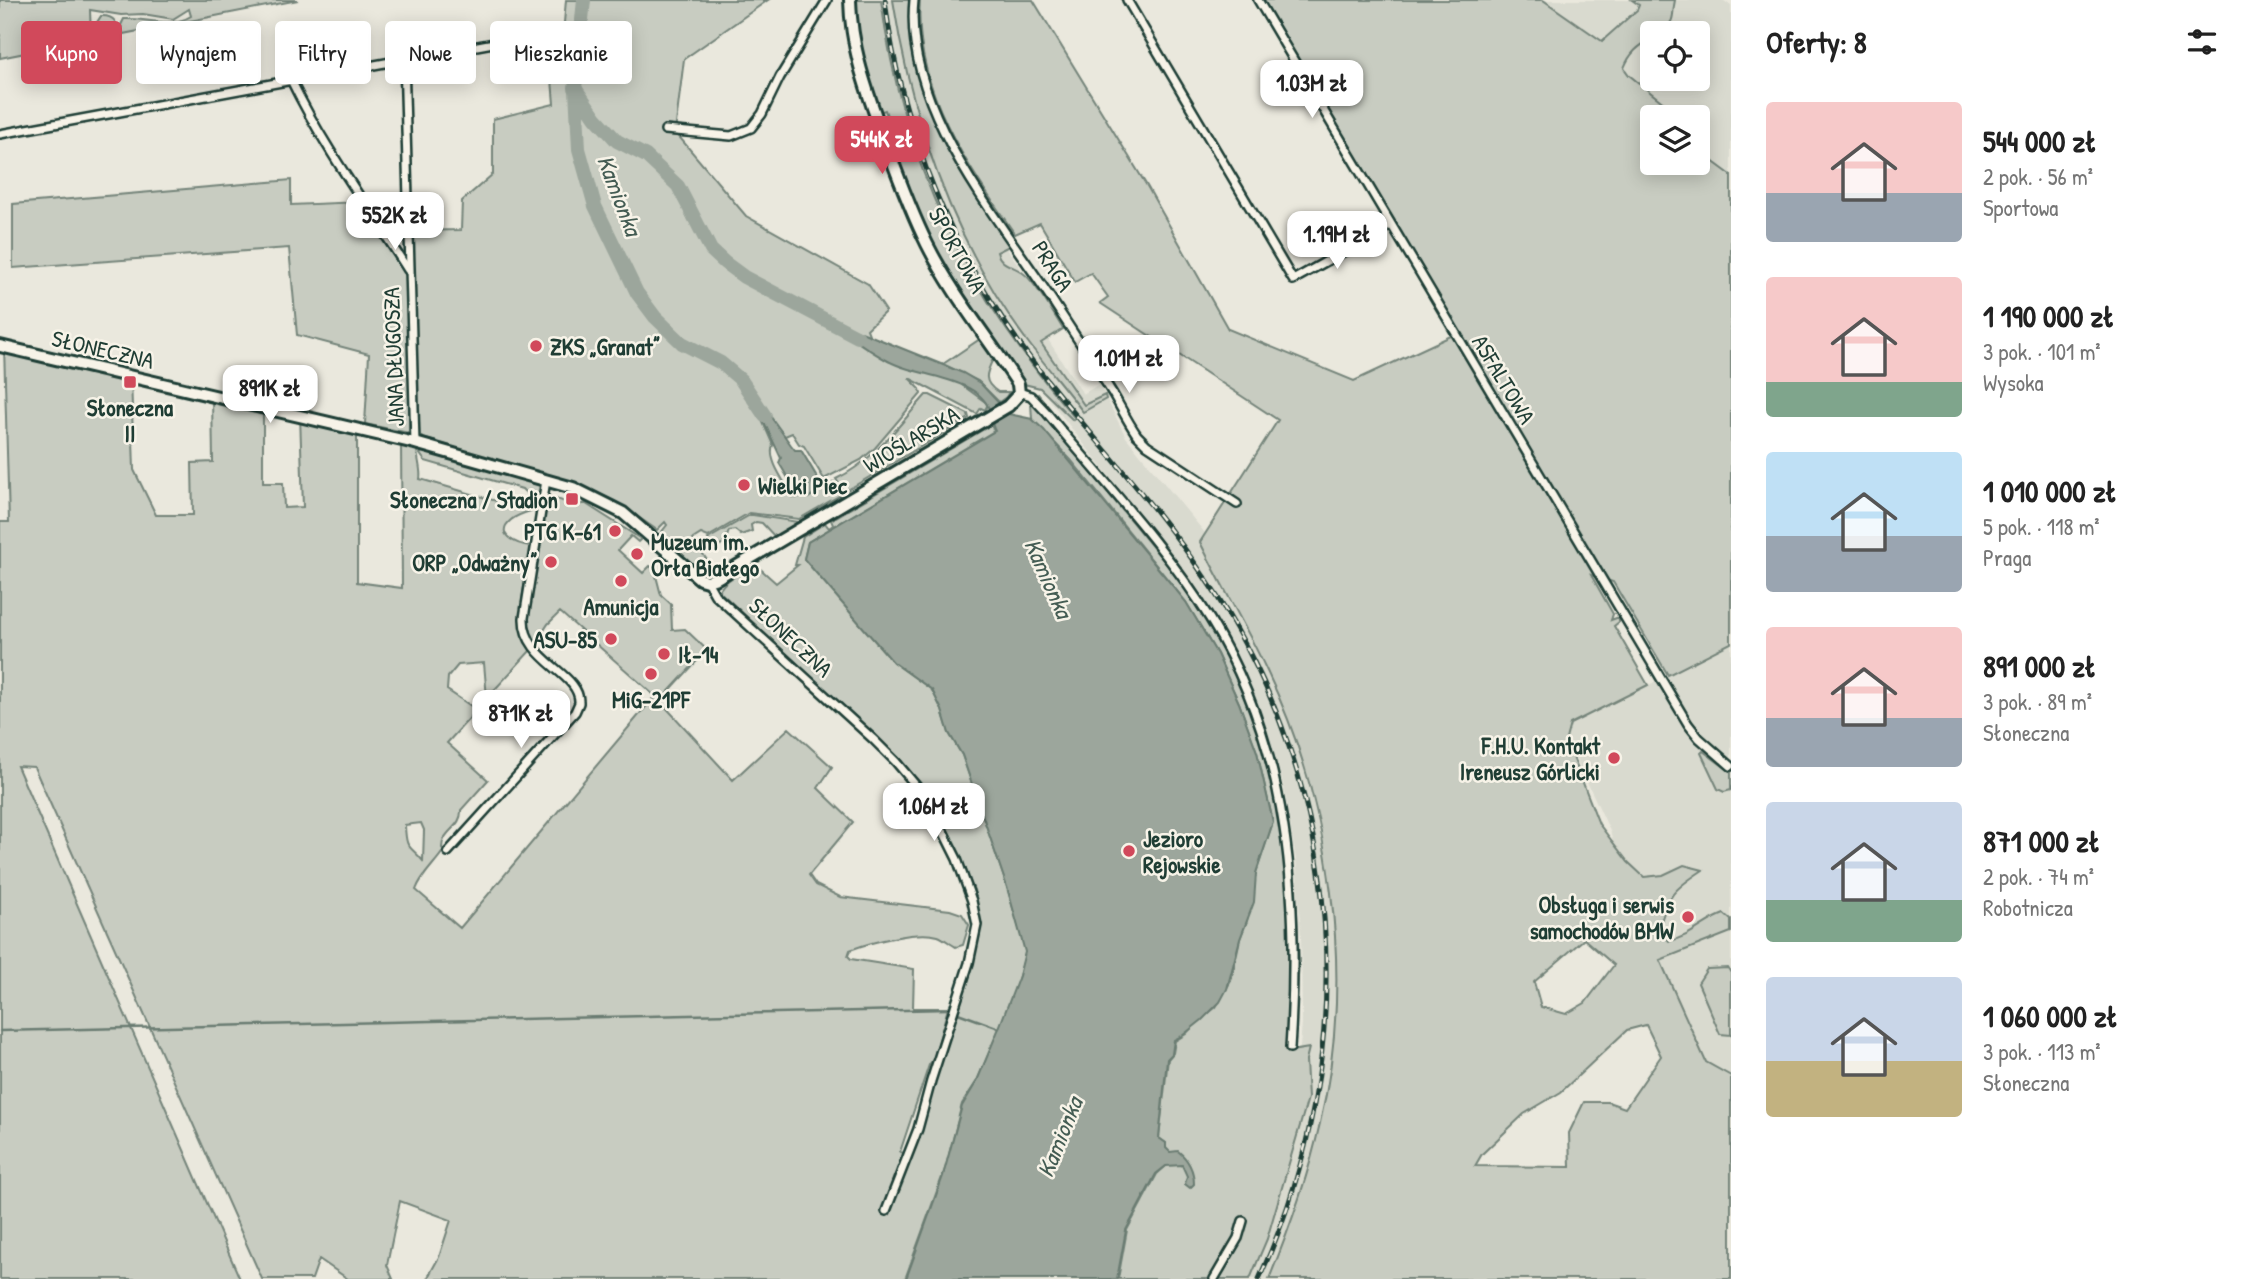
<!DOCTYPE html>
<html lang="pl">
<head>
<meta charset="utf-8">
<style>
  :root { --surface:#fff; --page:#f2f2f2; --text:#222; --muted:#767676; --accent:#d1495b }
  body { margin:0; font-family:"Patrick Hand",sans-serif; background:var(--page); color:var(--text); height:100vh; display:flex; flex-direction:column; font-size:26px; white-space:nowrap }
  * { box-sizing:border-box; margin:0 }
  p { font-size:23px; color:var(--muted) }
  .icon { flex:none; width:38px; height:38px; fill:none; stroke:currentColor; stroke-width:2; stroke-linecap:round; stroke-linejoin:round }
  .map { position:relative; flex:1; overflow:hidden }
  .details { display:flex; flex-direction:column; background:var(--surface); width:525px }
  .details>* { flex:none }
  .top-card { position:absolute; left:21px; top:21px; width:665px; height:63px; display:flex; gap:14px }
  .buttons { position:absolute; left:1640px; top:21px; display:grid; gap:14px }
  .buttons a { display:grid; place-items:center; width:70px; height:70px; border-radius:7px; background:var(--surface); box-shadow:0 4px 18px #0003; font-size:35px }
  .price { position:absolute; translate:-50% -60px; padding:0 16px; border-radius:14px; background:#fff; color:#222; font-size:23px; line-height:46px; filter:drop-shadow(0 2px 4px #0008) }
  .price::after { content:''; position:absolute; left:50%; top:42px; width:21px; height:16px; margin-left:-10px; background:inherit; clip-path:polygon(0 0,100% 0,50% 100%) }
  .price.selected { background:var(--accent); color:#fff }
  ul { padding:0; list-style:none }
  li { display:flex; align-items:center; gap:21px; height:175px; padding:0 35px }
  li span { display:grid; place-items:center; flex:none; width:196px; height:140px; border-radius:7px; color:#555 }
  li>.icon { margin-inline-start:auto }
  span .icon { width:84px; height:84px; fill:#fffc; stroke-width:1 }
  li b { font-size:30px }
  h2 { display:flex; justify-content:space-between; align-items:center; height:84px; padding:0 35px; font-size:30px }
  .pill { padding:0 24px; border-radius:7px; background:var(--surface); box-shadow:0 4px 18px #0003; font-size:24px; line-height:63px }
  .pill.selected { background:var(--accent); color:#fff }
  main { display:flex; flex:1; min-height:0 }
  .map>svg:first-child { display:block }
  .built { fill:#d9dacf; fill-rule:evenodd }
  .green { fill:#c8ccc1; stroke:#74847a; stroke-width:2; fill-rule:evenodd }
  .water { fill:#9ca69c; stroke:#6a7c72; stroke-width:2 }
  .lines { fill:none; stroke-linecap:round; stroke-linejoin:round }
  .stream { stroke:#6a7c72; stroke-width:2.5 }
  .river { stroke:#9ca69c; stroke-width:14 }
  .street-casing { stroke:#1f3d34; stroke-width:12 }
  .secondary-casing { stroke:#1f3d34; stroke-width:16 }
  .street { stroke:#f7f3e8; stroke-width:7 }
  .secondary { stroke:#f7f3e8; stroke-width:10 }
  .rail-casing { stroke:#1f3d34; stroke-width:5 }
  .rail { stroke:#f7f3e8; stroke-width:2.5; stroke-dasharray:8; stroke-linecap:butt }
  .poi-dot { fill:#d1495b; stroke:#f7f3e8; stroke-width:2.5 }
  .labels { text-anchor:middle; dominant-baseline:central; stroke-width:5; stroke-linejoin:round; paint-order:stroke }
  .street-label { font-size:23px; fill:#1f3d34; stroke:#f7f3e8 }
  .poi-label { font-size:23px; font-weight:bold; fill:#1f3d34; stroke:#f7f3e8; text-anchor:end }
  .water-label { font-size:24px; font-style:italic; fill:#445c53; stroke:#f7f3e8 }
</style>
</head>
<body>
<main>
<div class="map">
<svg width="1731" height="1279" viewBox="0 0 1731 1279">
  <rect width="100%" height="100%" fill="#eae8dd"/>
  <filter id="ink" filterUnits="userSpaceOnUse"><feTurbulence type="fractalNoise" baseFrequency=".0143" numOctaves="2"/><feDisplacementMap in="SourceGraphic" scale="14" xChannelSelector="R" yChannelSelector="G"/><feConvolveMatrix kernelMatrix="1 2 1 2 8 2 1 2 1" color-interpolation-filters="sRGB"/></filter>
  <g filter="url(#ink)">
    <g class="built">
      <polygon points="865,0 906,0 908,52 924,100 976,203 1061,328 1047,338 1083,394 1099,384 1126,437 1205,533 1370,876 1313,1279 1231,1279 1297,1083 1302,1023 1301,938 1296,861 1284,788 1267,728 1238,658 1200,592 1014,355 944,247"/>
      <path d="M1491 0H1723L1731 6V175L1698 150V117H1652ZM1652 33H1698V79H1652Z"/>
      <polygon points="1731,643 1731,1115 1631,897 1610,831 1567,739 1570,725"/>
    </g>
    <g class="green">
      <path d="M0 0H298L123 34 121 25 124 19C146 18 172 28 191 16L189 9 173 19 143 14 121 15 90 10 91 37 28 49 25 53 0 58Z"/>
      <path d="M566 0H768L684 59 675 132 746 216 868 284 886 311 867 329 876 353 888 361 955 380 988 404 985 410 981 408 977 414 909 378 920 389 921 394 875 448 861 460 824 479 804 446 799 444 792 433 785 436 754 402 773 445C767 460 785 482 793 497L796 498 804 495 808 498 834 482 842 494 799 519 749 513 708 537 701 534 693 539 711 566 708 572 691 563 662 536 660 534 667 525 665 522 657 530 615 501 578 484 419 437 409 231 461 230 462 201 493 174V119L554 104 549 42 553 36 563 34Z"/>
      <path d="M853 0H881C903 166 966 292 1075 418L1073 420 1040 388 1024 384 946 271 921 223 884 127 890 125 885 110 879 112 862 62Z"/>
      <path d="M893 0H911C907 96 962 168 1011 245L997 252C1001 266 1013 265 1023 273 1035 281 1054 315 1063 329L1041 343 1084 405 1105 395 1106 399 1083 412C1065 388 1045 365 1027 341 953 241 912 122 893 0Z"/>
      <path d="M920 0H1033L1147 186 1228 329 1354 381 1453 335 1256 0H1543L1602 41 1637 10 1639 5 1632 0H1675C1671 19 1677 19 1660 33H1652V39C1638 46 1630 53 1624 68L1629 75 1681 117H1652V163H1698V131L1709 144 1704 155 1731 175V643L1668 675 1613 582 1591 575 1613 614 1611 620 1619 617V622L1614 626 1648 685 1570 724 1566 739 1599 824 1628 862 1644 877 1663 875 1684 865 1703 870C1674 889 1667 895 1659 930L1669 941C1691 937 1704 921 1724 914L1731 920V932L1660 960 1706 1062 1731 1076V1279H1269C1290 1228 1308 1177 1320 1123 1355 976 1332 805 1266 669 1246 626 1221 585 1200 542L1278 420 1100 303 1108 297 1091 273 1075 282 1040 223 1015 234C967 166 913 88 920 0ZM1584 939 1614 965 1585 1003 1566 1014 1541 1007 1534 982ZM1646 1025 1661 1056 1625 1108 1608 1102H1584L1569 1133 1570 1167 1475 1166 1482 1154 1524 1114 1561 1092 1627 1030Z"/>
      <path d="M101 16C130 15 113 51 100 63L94 27Z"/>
      <polygon points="291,180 291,205 360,202 406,273 409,313 409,433 365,424 369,354 297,335 289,248 13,268 13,204"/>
      <path d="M980 339 993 359C986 373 982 382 998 392H1009L1006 397 999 402 978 381 943 364Z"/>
      <path d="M4 346 131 376 134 470 156 515H193L192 463 213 462 212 395 263 407V483H283L284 508 303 507 300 415 357 428V582L402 588 401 441 417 445C416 456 422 470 420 479L524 509 526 503 536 505 537 509C528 512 518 514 511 520 493 535 518 545 531 546 528 576 510 625 531 650L487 698 484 663 458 665 448 677 447 690 477 710 447 743 488 780 461 810C462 828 442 830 442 848L444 850C435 864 421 875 416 890L460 928 655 696 560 612 548 624 535 644 531 639 528 618 546 495 576 506 579 504H586L641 539 638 542 631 536 618 550 643 573 650 566 654 568 661 595 671 604 672 630 685 629 707 650 660 701 733 780 789 728 832 767 818 788 853 822 809 875 816 885 840 897 950 910 962 914 969 925 963 945 956 947C950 944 944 938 938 936 917 930 871 942 850 950L848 956 851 959 914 969 913 1008H948L934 1058 929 1065 900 1152 911 1155 977 945 979 916 974 890 944 825 922 786 899 758 719 591C726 578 743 572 756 565L776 583 798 565H795L803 537 825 523 829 528 833 525 831 520 991 425 994 431 808 542 804 559 893 662 932 690 942 710 949 733 962 755 1005 881 1026 952 1012 999 977 1081 962 1104 946 1166 905 1279H427L439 1257 451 1220 400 1201 387 1265 393 1279H348L319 1259 312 1279H262L34 767 17 766 240 1279H0V522H9ZM421 823 424 830 423 861C409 844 406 851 405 825Z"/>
      <polygon points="1038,394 1192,585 1226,639 1256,705 1270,746 1282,791 1296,887 1299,963 1293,1046 1298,959 1295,887 1281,794 1271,753 1257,710 1208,610 1035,396"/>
      <path d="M926 395H930L968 414 969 418 844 492 836 479C874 461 898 426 926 395Z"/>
      <polygon points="1031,403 1038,408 1183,584 1225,651 1246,697 1274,783 1290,884 1291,1051 1309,1048 1306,1060 1308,1098 1267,1239 1250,1279 1118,1279 1127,1230 1157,1174 1166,1166 1166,1143 1159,1138 1168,1059 1173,1053 1175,1041 1186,1034 1195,1024 1216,1007 1231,981 1240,939 1247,921 1256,873 1273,822 1257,752 1239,703 1217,654 1186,602 1071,460 1032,419"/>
      <polygon points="424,450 540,484 541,490 537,496 529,496 522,489 425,461 420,454"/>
      <polygon points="750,515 753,515 798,522 775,537 762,523 756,522 751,525 752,531 741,535 735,530 729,531 725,542 714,549 708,539"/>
      <polygon points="1703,751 1731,772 1731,790 1724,792 1718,789 1701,753"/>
      <polygon points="1728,968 1731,973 1731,1035 1720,1034 1698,983 1707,969"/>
    </g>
    <g class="water">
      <path d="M844 325 963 373 980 383 1009 414 1032 419 1044 430 1186 602 1217 654 1239 703 1257 752 1273 822 1256 873 1254 902 1240 939 1227 989 1220 1002 1202 1020 1182 1036 1174 1040 1172 1054 1167 1059 1159 1138 1166 1143V1148L1170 1152 1178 1151C1189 1160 1194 1170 1194 1184L1190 1188 1185 1184 1187 1176 1182 1165 1166 1166 1156 1174 1126 1230 1117 1279H906L943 1176 962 1106 977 1081 999 1028 1019 976 1025 952 1007 887 962 755 949 733 942 710 932 690 893 662 804 559 808 542 995 431C991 424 992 417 989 409 978 379 922 376 897 365 877 357 859 342 841 331Z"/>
      <polygon points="758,399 791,445 795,450 801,450 817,477 818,480 812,483 816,493 809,497 802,489 797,493 779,463 781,458 754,401"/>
    </g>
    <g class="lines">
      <g class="stream">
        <polyline points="958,1013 999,1028"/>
        <polyline points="0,1031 948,1009"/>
      </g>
      <g class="river">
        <polyline points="584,0 575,88 596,118 617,141 646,156 678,186 711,250 725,263 744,277 858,337"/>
        <polyline points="576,89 579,149 595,206 637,293 655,317 682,343 721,363 741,380 765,416"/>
      </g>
      <defs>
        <g id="street">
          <path d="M914 0C903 107 996 215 1052 300 1072 331 1093 362 1113 394 1121 408 1128 422 1137 435L1147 445 1237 504"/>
          <polyline points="1127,0 1293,280 1391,225"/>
          <polyline points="1258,0 1688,724 1699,738 1731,766"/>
          <polyline points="404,59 415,443"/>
          <path d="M291 80C324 148 368 207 408 270"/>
          <polyline points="665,130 731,136 751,128 762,114 780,77 827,0"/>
          <polyline points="0,134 564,30"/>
          <path d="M1019 392 1031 396 1046 412C1101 479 1164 544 1210 619 1290 749 1300 899 1290 1048"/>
          <polyline points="707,581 715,595 873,739 896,762 918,788 936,817 957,859 972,901 977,925 969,963 931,1081 918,1129 886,1211"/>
          <path d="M448 852 575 712 579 703C581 673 523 661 524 618L546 480"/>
          <polyline points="1214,1279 1238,1238 1243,1221"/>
        </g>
        <path id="secondary" d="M0 346 415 443 573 488 623 513 700 579 707 581 717 578 1008 406 1019 394 1018 384C988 338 952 294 927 244 908 206 894 165 879 125 864 83 851 45 850 0"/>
      </defs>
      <use href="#street" class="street-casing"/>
      <use href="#secondary" class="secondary-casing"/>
      <use href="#street" class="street"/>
      <use href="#secondary" class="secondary"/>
      <defs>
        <path id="rail" d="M885 0C901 132 953 256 1033 362 1089 435 1154 501 1205 578 1347 787 1363 1050 1259 1279"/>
      </defs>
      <use href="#rail" class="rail-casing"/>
      <use href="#rail" class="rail"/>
    </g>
  </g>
  <g class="poi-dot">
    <circle cx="536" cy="346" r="7"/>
    <rect x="123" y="375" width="14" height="14" rx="3.5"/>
    <circle cx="744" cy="485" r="7"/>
    <rect x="565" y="492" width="14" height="14" rx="3.5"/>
    <circle cx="615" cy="531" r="7"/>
    <circle cx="637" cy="554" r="7"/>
    <circle cx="551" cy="562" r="7"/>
    <circle cx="621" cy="581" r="7"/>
    <circle cx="611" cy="639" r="7"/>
    <circle cx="664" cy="654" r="7"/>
    <circle cx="651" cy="674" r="7"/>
    <circle cx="1614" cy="758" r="7"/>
    <circle cx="1129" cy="851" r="7"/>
    <circle cx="1688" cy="917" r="7"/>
  </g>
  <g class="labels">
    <g class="street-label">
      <text transform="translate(958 250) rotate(61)">SPORTOWA</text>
      <text transform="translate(1053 266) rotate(57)">PRAGA</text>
      <text transform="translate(103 349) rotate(13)">SŁONECZNA</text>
      <text transform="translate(393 357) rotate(-92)">JANA DŁUGOSZA</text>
      <text transform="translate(1504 379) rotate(59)">ASFALTOWA</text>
      <text transform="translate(911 439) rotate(-31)">WIOŚLARSKA</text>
      <text transform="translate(791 637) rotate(43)">SŁONECZNA</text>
    </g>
    <g class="poi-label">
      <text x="550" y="346" text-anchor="start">ZKS „Granat”</text>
      <text x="130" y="407" text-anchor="middle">Słoneczna<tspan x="130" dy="26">II</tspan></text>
      <text x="758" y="485" text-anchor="start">Wielki Piec</text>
      <text x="558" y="499">Słoneczna / Stadion</text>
      <text x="601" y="531">PTG K-61</text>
      <text x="651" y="541" text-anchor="start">Muzeum im.<tspan x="651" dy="26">Orła Białego</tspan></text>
      <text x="537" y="562">ORP „Odważny”</text>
      <text x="621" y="606" text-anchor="middle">Amunicja</text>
      <text x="597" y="639">ASU-85</text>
      <text x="678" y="654" text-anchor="start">Ił-14</text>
      <text x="651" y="699" text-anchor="middle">MiG-21PF</text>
      <text x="1600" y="745">F.H.U. Kontakt<tspan x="1600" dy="26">Ireneusz Górlicki</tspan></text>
      <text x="1143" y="838" text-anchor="start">Jezioro<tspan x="1143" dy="26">Rejowskie</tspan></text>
      <text x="1674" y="904">Obsługa i serwis<tspan x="1674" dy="26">samochodów BMW</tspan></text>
    </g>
    <g class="water-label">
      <text transform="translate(620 195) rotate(69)">Kamionka</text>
      <text transform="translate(1049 578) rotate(66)">Kamionka</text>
      <text transform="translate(1059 1137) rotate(-68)">Kamionka</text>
    </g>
  </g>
</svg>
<div class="buttons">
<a><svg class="icon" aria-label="locate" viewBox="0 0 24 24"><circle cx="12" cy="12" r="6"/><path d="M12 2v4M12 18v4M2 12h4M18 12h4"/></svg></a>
<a><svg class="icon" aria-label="layers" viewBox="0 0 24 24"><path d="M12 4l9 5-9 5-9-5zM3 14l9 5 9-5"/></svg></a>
</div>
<b class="price" style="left:1312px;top:120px">1.03M zł</b>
<b class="price selected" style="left:882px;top:176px">544K zł</b>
<b class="price" style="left:395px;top:252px">552K zł</b>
<b class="price" style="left:1337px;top:271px">1.19M zł</b>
<b class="price" style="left:1129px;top:395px">1.01M zł</b>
<b class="price" style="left:270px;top:425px">891K zł</b>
<b class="price" style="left:521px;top:750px">871K zł</b>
<b class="price" style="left:934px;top:843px">1.06M zł</b>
<div class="top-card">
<a class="pill selected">Kupno</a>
<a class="pill">Wynajem</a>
<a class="pill">Filtry</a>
<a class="pill">Nowe</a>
<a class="pill">Mieszkanie</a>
</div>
</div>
<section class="details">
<h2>Oferty: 8<svg class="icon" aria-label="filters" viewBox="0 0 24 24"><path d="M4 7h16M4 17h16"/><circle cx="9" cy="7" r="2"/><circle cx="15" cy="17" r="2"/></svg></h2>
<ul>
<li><span style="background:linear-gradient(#f6c9c9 65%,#9aa5b1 0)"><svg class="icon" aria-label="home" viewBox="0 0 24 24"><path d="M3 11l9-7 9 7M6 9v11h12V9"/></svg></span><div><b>544 000 zł</b><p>2 pok. · 56 m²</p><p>Sportowa</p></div></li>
<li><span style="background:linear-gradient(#f6c9c9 75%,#7fa58c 0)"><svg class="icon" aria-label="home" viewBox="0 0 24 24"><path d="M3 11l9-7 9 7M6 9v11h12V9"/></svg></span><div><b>1 190 000 zł</b><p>3 pok. · 101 m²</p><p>Wysoka</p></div></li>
<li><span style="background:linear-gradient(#bfe0f5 60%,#9aa5b1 0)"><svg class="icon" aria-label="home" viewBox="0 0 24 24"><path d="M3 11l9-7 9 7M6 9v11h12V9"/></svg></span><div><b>1 010 000 zł</b><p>5 pok. · 118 m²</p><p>Praga</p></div></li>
<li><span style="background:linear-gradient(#f6c9c9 65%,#9aa5b1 0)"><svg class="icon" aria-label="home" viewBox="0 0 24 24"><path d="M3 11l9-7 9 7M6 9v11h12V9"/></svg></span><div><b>891 000 zł</b><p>3 pok. · 89 m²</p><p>Słoneczna</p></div></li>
<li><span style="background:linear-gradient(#c9d6e8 70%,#7fa58c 0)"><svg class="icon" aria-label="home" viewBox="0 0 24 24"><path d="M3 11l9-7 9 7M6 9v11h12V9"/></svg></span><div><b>871 000 zł</b><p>2 pok. · 74 m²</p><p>Robotnicza</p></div></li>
<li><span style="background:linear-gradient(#c9d6e8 60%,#c2b280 0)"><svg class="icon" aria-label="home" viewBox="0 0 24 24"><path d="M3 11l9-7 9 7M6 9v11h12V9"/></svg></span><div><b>1 060 000 zł</b><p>3 pok. · 113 m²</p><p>Słoneczna</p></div></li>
</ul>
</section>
</main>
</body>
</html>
